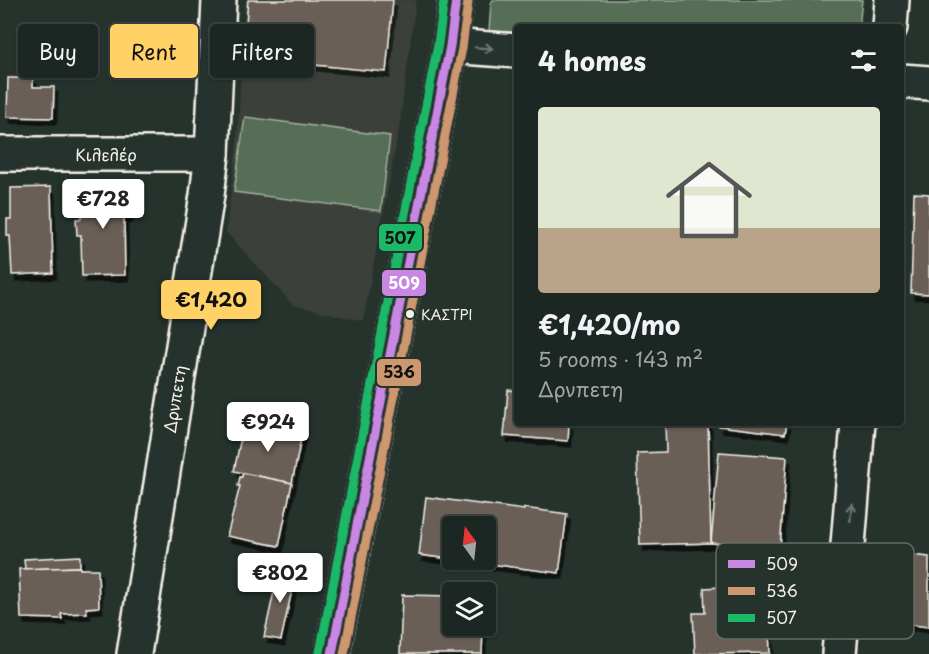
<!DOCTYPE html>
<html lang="en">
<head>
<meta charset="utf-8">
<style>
  :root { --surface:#1c2622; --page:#252e2a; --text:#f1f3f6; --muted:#a0a5a5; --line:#3a4340; --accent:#ffd166 }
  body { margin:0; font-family:"Playpen Sans",sans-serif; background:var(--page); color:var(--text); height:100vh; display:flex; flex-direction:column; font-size:22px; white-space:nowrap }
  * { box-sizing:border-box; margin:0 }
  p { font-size:20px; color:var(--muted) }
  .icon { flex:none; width:33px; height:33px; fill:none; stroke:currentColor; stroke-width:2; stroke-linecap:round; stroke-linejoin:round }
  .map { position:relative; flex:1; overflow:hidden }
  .panel { position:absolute; left:514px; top:24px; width:390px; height:402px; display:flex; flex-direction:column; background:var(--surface); border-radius:6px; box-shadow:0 2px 4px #0004,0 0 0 2px var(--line) }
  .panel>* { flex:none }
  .top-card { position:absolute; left:18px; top:24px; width:406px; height:54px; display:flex; gap:12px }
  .needle { width:39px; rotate:345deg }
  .controls { position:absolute; left:442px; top:516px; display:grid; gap:12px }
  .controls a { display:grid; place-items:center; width:54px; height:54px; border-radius:6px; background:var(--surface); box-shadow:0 2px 4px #0004,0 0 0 2px var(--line); font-size:30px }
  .price { position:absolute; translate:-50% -51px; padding:0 14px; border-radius:6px; background:#fff; color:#222; font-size:20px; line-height:39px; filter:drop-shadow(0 2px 3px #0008) }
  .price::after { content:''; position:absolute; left:50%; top:36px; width:18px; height:14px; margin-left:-9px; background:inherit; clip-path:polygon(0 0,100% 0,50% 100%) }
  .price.selected { background:var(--accent); color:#111 }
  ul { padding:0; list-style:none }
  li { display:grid; align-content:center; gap:12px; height:318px; padding:0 24px }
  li+li { border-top:2px solid var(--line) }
  li span { display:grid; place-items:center; height:186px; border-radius:6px; color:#555 }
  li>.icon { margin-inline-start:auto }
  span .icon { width:108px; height:108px; fill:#fffc; stroke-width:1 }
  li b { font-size:26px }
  h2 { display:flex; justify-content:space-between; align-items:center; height:72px; padding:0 24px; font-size:26px }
  .pill { padding:0 21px; border-radius:6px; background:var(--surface); box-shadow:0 2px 4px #0004,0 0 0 2px var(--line); font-size:21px; line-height:54px }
  .pill.selected { background:var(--accent); color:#111 }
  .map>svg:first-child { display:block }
  .built { fill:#3a403a }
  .green { fill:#556e55; stroke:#a4b09e; stroke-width:1.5 }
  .building { fill:#6a5e57; stroke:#f4f1e8; stroke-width:1.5; fill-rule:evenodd; filter:url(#shadow) }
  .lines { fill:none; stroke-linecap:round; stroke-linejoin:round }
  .minor-casing { stroke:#f4f1e8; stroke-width:38 }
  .primary-casing { stroke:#f4f1e8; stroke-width:38 }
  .minor { stroke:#26332d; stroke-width:33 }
  .primary { stroke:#716f52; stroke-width:33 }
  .bus-1-casing { stroke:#26332d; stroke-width:14 }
  .bus-2-casing { stroke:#26332d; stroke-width:14 }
  .bus-3-casing { stroke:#26332d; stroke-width:14 }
  .bus-1 { stroke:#c787e3; stroke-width:9 }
  .bus-2 { stroke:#cd976f; stroke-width:9 }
  .bus-3 { stroke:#1ab867; stroke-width:9 }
  .oneway { stroke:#6e766e }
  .bus-dot { fill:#f4f1e8; stroke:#26332d; stroke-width:2 }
  .labels { text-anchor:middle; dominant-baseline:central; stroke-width:4.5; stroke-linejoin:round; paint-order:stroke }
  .bus-label { font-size:14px; fill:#f4f1e8; stroke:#26332d; text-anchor:start }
  .street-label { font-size:16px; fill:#f4f1e8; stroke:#26332d }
  .key { fill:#26332d; stroke:#646c65; stroke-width:1.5 }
  .key-label { font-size:16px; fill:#f4f1e8 }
  .line-badge { stroke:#26332d; stroke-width:2 }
  .badge-label { font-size:16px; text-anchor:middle; font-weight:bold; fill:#fff }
  .pale-badge-label { font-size:16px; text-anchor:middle; font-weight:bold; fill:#111 }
</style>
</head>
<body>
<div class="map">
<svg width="929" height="654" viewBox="0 0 929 654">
  <defs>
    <filter id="shadow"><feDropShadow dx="3.5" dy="6" stdDeviation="0" flood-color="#0009"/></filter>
  </defs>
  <rect width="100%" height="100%" fill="#26332d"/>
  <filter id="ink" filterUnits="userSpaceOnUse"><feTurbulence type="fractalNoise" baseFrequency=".0167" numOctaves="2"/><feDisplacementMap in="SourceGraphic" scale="12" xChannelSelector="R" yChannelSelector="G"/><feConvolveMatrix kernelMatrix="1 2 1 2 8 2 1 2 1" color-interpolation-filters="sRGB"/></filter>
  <g filter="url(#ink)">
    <polygon class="built" points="245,0 416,0 399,129 363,321 293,305 226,232 237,145"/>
    <g class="green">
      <polygon points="493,0 862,0 859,27 518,27 517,32 489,31 491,3"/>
      <polygon points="245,117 390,136 381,211 234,192"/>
    </g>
    <g class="building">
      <polygon points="248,0 393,0 386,72 243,58"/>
      <polygon points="8,78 33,78 33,87 54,87 53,118 7,117"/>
      <polygon points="51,187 53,273 12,275 10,236 7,236 7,219 11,219 11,188"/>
      <polygon points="128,187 129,217 124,217 125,275 82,276 81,235 77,235 76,219 81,219 80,188"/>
      <polygon points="914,193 929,194 929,294 911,293"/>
      <polygon points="508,390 518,391 518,423 569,423 568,441 504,436"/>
      <polygon points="244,423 302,434 292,483 234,471"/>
      <polygon points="665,423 708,423 711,543 640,545 637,453 666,452"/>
      <polygon points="719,423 787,423 785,434 719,426"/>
      <polygon points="719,452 787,457 780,548 711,543"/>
      <polygon points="243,473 292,483 279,546 227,536 240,486 238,486 240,477 242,477"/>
      <path d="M426 497 524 510V508L567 514 559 573 419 555ZM453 526H486V560H453Z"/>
      <polygon points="885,552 929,557 929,627 876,621"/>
      <polygon points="80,556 80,567 25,569 24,559"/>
      <polygon points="80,567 80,569 98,569 99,607 86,608 87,613 61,614 62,619 21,618 19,569"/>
      <polygon points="279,569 296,572 281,640 264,637"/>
      <polygon points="781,584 783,629 769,629 770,653 695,654 693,613 705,613 704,588"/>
      <polygon points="402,595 453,596 453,626 483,626 482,654 400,654"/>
    </g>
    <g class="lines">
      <defs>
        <g id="minor">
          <polyline points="890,27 892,0"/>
          <polyline points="450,46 518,51"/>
          <polyline points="902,81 929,83"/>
          <polyline points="0,154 212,154"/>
          <polyline points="134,654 207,195 212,154 219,0"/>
          <polyline points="839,654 858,423"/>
        </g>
        <polyline id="primary" points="332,654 450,46 456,0"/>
      </defs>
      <use href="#minor" class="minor-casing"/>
      <use href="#primary" class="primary-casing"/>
      <use href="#minor" class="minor"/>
      <use href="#primary" class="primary"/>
      <defs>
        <polyline id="bus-1" points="332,654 450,46 456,0"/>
        <polyline id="bus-2" points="344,654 462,48 468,2"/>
        <polyline id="bus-3" points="320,652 438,44 444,0"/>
      </defs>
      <use href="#bus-1" class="bus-1-casing"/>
      <use href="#bus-2" class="bus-2-casing"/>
      <use href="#bus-3" class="bus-3-casing"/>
      <use href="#bus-1" class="bus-1"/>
      <use href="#bus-2" class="bus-2"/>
      <use href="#bus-3" class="bus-3"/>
    </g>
    <defs><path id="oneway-shaft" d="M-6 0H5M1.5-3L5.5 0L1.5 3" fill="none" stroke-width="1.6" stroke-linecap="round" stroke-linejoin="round" transform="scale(1.5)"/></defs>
    <g class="oneway">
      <use href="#oneway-shaft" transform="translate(484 48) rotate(4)"/>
      <use href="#oneway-shaft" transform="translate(851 512) rotate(-85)"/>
    </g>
  </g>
  <circle class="bus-dot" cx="410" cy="314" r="5"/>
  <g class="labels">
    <g class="bus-label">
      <text x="421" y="314">ΚΑΣΤΡΙ</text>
    </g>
    <g class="street-label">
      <text x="106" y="154">Κιλελέρ</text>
      <text transform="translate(174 399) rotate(-81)">Δρνπετη</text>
    </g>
  </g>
  <rect x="716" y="543" width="198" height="96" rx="9" class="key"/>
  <rect x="728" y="560" width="27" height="8" fill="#c787e3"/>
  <rect x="728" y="587" width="27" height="8" fill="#cd976f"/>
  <rect x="728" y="614" width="27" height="8" fill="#1ab867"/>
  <g class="key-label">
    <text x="766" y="570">509</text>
    <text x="766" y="597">536</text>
    <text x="766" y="624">507</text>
  </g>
  <g class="line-badge">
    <rect x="378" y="223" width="45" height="29" rx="6" fill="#1ab867"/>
    <rect x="381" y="269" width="46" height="28" rx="6" fill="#c787e3"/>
    <rect x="376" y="358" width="46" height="29" rx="6" fill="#cd976f"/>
  </g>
  <g class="badge-label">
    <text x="404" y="289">509</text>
  </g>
  <g class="pale-badge-label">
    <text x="400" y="244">507</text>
    <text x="399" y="378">536</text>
  </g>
</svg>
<div class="controls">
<a><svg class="needle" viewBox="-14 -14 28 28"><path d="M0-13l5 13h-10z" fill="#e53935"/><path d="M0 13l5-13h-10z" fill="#a0a5a5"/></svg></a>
<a><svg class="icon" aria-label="layers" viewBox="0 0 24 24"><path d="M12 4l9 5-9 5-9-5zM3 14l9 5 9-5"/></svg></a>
</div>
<b class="price" style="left:103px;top:230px">€728</b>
<b class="price selected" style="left:211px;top:331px">€1,420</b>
<b class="price" style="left:268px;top:453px">€924</b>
<b class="price" style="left:280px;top:604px">€802</b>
<div class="top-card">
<a class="pill">Buy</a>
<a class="pill selected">Rent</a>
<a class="pill">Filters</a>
</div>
<section class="panel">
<h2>4 homes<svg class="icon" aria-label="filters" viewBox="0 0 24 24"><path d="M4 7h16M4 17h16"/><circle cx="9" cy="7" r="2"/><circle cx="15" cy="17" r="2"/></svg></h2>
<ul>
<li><span style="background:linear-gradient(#dfe7d0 65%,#b9a48a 0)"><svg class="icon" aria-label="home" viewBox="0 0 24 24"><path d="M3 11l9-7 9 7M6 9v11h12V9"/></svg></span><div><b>€1,420/mo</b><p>5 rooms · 143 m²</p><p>Δρνπετη</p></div></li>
</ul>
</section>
</div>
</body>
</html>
